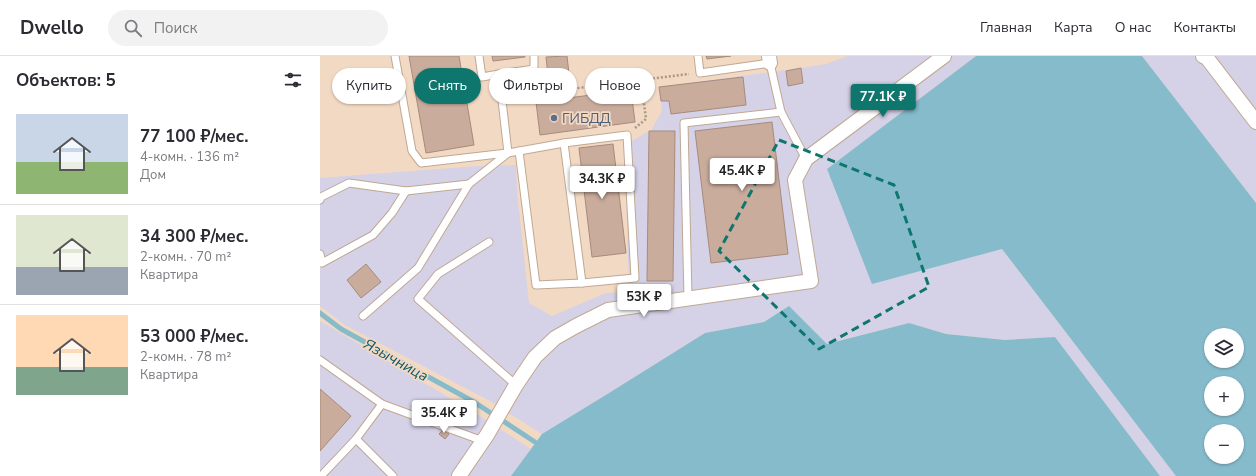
<!DOCTYPE html>
<html lang="ru">
<head>
<meta charset="utf-8">
<style>
  :root { --surface:#fff; --page:#f2f2f3; --text:#2b2b33; --muted:#7c7c81; --line:#e1e1e2; --accent:#0f766e }
  body { margin:0; font-family:"Nunito Sans",sans-serif; background:var(--page); color:var(--text); height:100vh; display:flex; flex-direction:column; font-size:15px; white-space:nowrap }
  * { box-sizing:border-box; margin:0 }
  p { font-size:13px; color:var(--muted) }
  .icon { flex:none; width:22px; height:22px; fill:none; stroke:currentColor; stroke-width:2; stroke-linecap:round; stroke-linejoin:round }
  .map { position:relative; flex:1; overflow:hidden }
  .details { display:flex; flex-direction:column; background:var(--surface); width:320px }
  .details>* { flex:none }
  .hud { position:absolute; left:12px; top:12px; width:380px; height:36px; display:flex; gap:8px }
  .tools { position:absolute; left:884px; top:272px; display:grid; gap:8px }
  .tools a { display:grid; place-items:center; width:40px; height:40px; border-radius:50%; background:var(--surface); box-shadow:0 1px 3px #0004; font-size:20px }
  .price { position:absolute; translate:-50% -34px; padding:0 9px; border-radius:4px; background:#fff; color:#222; font-size:13px; line-height:26px; filter:drop-shadow(0 1px 2px #0008) }
  .price::after { content:''; position:absolute; left:50%; top:24px; width:12px; height:9px; margin-left:-6px; background:inherit; clip-path:polygon(0 0,100% 0,50% 100%) }
  .price.selected { background:var(--accent); color:#fff }
  ul { padding:0; list-style:none }
  li { display:flex; align-items:center; gap:12px; height:100px; padding:0 16px }
  li+li { border-top:1px solid var(--line) }
  li span { display:grid; place-items:center; flex:none; width:112px; height:80px; border-radius:0px; color:#555 }
  li>.icon { margin-inline-start:auto }
  span .icon { width:48px; height:48px; fill:#fffc; stroke-width:1 }
  li b { font-size:17px }
  h2 { display:flex; justify-content:space-between; align-items:center; height:48px; padding:0 16px; font-size:17px }
  .tag { padding:0 14px; border-radius:18px; background:var(--surface); box-shadow:0 1px 3px #0004; font-size:14px; line-height:36px }
  .tag.selected { background:var(--accent); color:#fff }
  header { display:flex; align-items:center; gap:24px; box-sizing:border-box; height:56px; padding:0 20px; background:var(--surface); border-bottom:1px solid var(--line) }
  header strong { font-size:19px }
  nav { display:flex; gap:22px; margin-inline-start:auto; font-size:14px }
  .search { width:280px; height:36px; background:var(--page); display:flex; align-items:center; gap:10px; box-sizing:border-box; padding:0 14px; border-radius:22px; color:var(--muted); font-size:15px }
  main { display:flex; flex:1; min-height:0 }
  .map>svg:first-child { display:block }
  .industrial { fill:#d5d1e7 }
  .water { fill:#86bbcc; fill-rule:evenodd }
  .lines { fill:none; stroke-linecap:round; stroke-linejoin:round }
  .stream { stroke:#86bbcc; stroke-width:5 }
  .building { fill:#caac9d; stroke:#a78a7c }
  .service-casing { stroke:#c0a892; stroke-width:9 }
  .minor-casing { stroke:#c0a892; stroke-width:16 }
  .path { stroke:#aa9786; stroke-width:2.5; stroke-dasharray:2 2; stroke-linecap:butt }
  .service { stroke:#fff; stroke-width:7 }
  .minor { stroke:#fff; stroke-width:14 }
  .marked { fill:none; stroke:#0f766e; stroke-width:3; stroke-dasharray:8 5; stroke-linejoin:round }
  .service-dot { fill:#5c6f8a; stroke:#f2d9c3; stroke-width:1.5 }
  .labels { text-anchor:middle; dominant-baseline:central; stroke-width:3.5; stroke-linejoin:round; paint-order:stroke }
  .service-label { font-size:14px; fill:#4e5e75; stroke:#f2d9c3; text-anchor:start }
  .water-label { font-size:15px; font-style:italic; fill:#0d5769; stroke:#f2d9c3 }
</style>
</head>
<body>
<header>
<strong>Dwello</strong>
<div class="search"><svg class="icon" aria-label="search" viewBox="0 0 24 24"><circle cx="10" cy="10" r="6"/><path d="M15 15l6 6"/></svg>Поиск</div>
<nav><a>Главная</a><a>Карта</a><a>О нас</a><a>Контакты</a></nav>
</header>
<main>
<section class="details">
<h2>Объектов: 5<svg class="icon" aria-label="filters" viewBox="0 0 24 24"><path d="M4 7h16M4 17h16"/><circle cx="9" cy="7" r="2"/><circle cx="15" cy="17" r="2"/></svg></h2>
<ul>
<li><span style="background:linear-gradient(#c9d6e8 60%,#8fb573 0)"><svg class="icon" aria-label="home" viewBox="0 0 24 24"><path d="M3 11l9-7 9 7M6 9v11h12V9"/></svg></span><div><b>77 100 ₽/мес.</b><p>4-комн. · 136 m²</p><p>Дом</p></div></li>
<li><span style="background:linear-gradient(#dfe7d0 65%,#9aa5b1 0)"><svg class="icon" aria-label="home" viewBox="0 0 24 24"><path d="M3 11l9-7 9 7M6 9v11h12V9"/></svg></span><div><b>34 300 ₽/мес.</b><p>2-комн. · 70 m²</p><p>Квартира</p></div></li>
<li><span style="background:linear-gradient(#ffd9b3 65%,#7fa58c 0)"><svg class="icon" aria-label="home" viewBox="0 0 24 24"><path d="M3 11l9-7 9 7M6 9v11h12V9"/></svg></span><div><b>53 000 ₽/мес.</b><p>2-комн. · 78 m²</p><p>Квартира</p></div></li>
</ul>
</section>
<div class="map">
<svg width="936" height="420" viewBox="0 0 936 420">
  <rect width="100%" height="100%" fill="#f2d9c3"/>
  <g class="industrial">
    <polygon points="528,0 656,0 507,113 553,227 682,193 856,420 840,420 735,281 685,284 626,278 589,267 507,288 469,251 444,266 385,277 289,337 222,378 170,345 25,269 0,250 0,122 158,110 196,109 197,136 209,247 232,260 286,237 309,236 305,89 329,75 331,75 342,55 339,31 481,12 506,8"/>
    <polygon points="822,0 936,0 936,147"/>
    <polygon points="0,265 160,360 211,393 191,420 0,420"/>
  </g>
  <g class="water">
    <path d="M656 0H822L936 147V420H856L682 193 552 228 507 113ZM891 279H917V305H891ZM891 327H917V353H891ZM891 375H917V401H891Z"/>
    <polygon points="469,250 507,288 589,267 626,278 685,284 735,281 840,420 191,420 222,378 289,337 385,277 444,266"/>
  </g>
  <g class="lines">
    <polyline class="stream" points="0,257 21,273 154,346 215,386"/>
  </g>
  <g class="building">
    <polygon points="89,0 139,0 154,89 106,97"/>
    <polygon points="172,0 205,0 205,1 173,5"/>
    <polygon points="247,0 250,26 229,28 226,1"/>
    <polygon points="386,0 411,0 387,3"/>
    <polygon points="481,12 483,27 468,30 466,15"/>
    <polygon points="423,21 426,49 351,58 349,45 341,45 339,31"/>
    <polygon points="311,34 315,66 220,79 216,46"/>
    <polygon points="452,66 468,198 391,207 375,75"/>
    <polygon points="329,75 355,75 353,225 327,225"/>
    <polygon points="293,88 306,197 272,201 259,92"/>
    <polygon points="46,208 61,226 41,242 27,224"/>
    <polygon points="0,333 31,360 0,395"/>
    <polygon points="123,374 129,378 125,383 119,378"/>
  </g>
  <g class="lines">
    <defs>
      <g id="service">
        <polyline points="75,0 92,95 101,107 187,97"/>
        <polyline points="159,0 162,21 179,18 188,97 244,87 262,227"/>
        <polyline points="378,0 380,17 450,7 461,56 486,103"/>
        <polyline points="179,18 214,13 214,0"/>
        <polyline points="199,95 216,229 262,227 315,222 307,79 244,87"/>
        <polyline points="0,144 1,141 29,127 86,135 149,128"/>
        <polyline points="169,186 118,218 98,243 196,329"/>
        <polyline points="0,198 2,207 53,179 72,157 86,135"/>
        <polyline points="368,242 364,67 461,56"/>
        <polyline points="43,260 98,212 149,128 188,97"/>
        <polyline points="0,304 62,348 163,385"/>
        <polyline points="36,383 73,420"/>
        <polyline points="1,420 36,383 62,348"/>
      </g>
      <g id="minor">
        <polyline points="449,0 450,7"/>
        <polyline points="883,0 887,2 936,66"/>
        <polyline points="139,420 167,379 196,329 215,301 235,282 256,270 288,254 491,225 475,124 486,103 624,0"/>
      </g>
    </defs>
    <use href="#service" class="service-casing"/>
    <use href="#minor" class="minor-casing"/>
    <g class="path">
      <polyline points="217,24 219,37 369,18"/>
      <polyline points="315,72 326,63 321,24"/>
    </g>
    <use href="#service" class="service"/>
    <use href="#minor" class="minor"/>
  </g>
  <path class="marked" d="M459 84 574 129 609 231 499 293 399 195Z"/>
  <circle class="service-dot" cx="234" cy="62" r="4"/>
  <g class="labels">
    <g class="service-label">
      <text x="242" y="62">ГИБДД</text>
    </g>
    <g class="water-label">
      <text transform="translate(76 304) rotate(29)">Язычница</text>
    </g>
  </g>
</svg>
<div class="tools">
<a><svg class="icon" aria-label="layers" viewBox="0 0 24 24"><path d="M12 4l9 5-9 5-9-5zM3 14l9 5 9-5"/></svg></a>
<a>+</a>
<a>−</a>
</div>
<b class="price selected" style="left:563px;top:62px">77.1K ₽</b>
<b class="price" style="left:422px;top:136px">45.4K ₽</b>
<b class="price" style="left:282px;top:144px">34.3K ₽</b>
<b class="price" style="left:324px;top:262px">53K ₽</b>
<b class="price" style="left:124px;top:378px">35.4K ₽</b>
<div class="hud">
<a class="tag">Купить</a>
<a class="tag selected">Снять</a>
<a class="tag">Фильтры</a>
<a class="tag">Новое</a>
</div>
</div>
</main>
</body>
</html>
